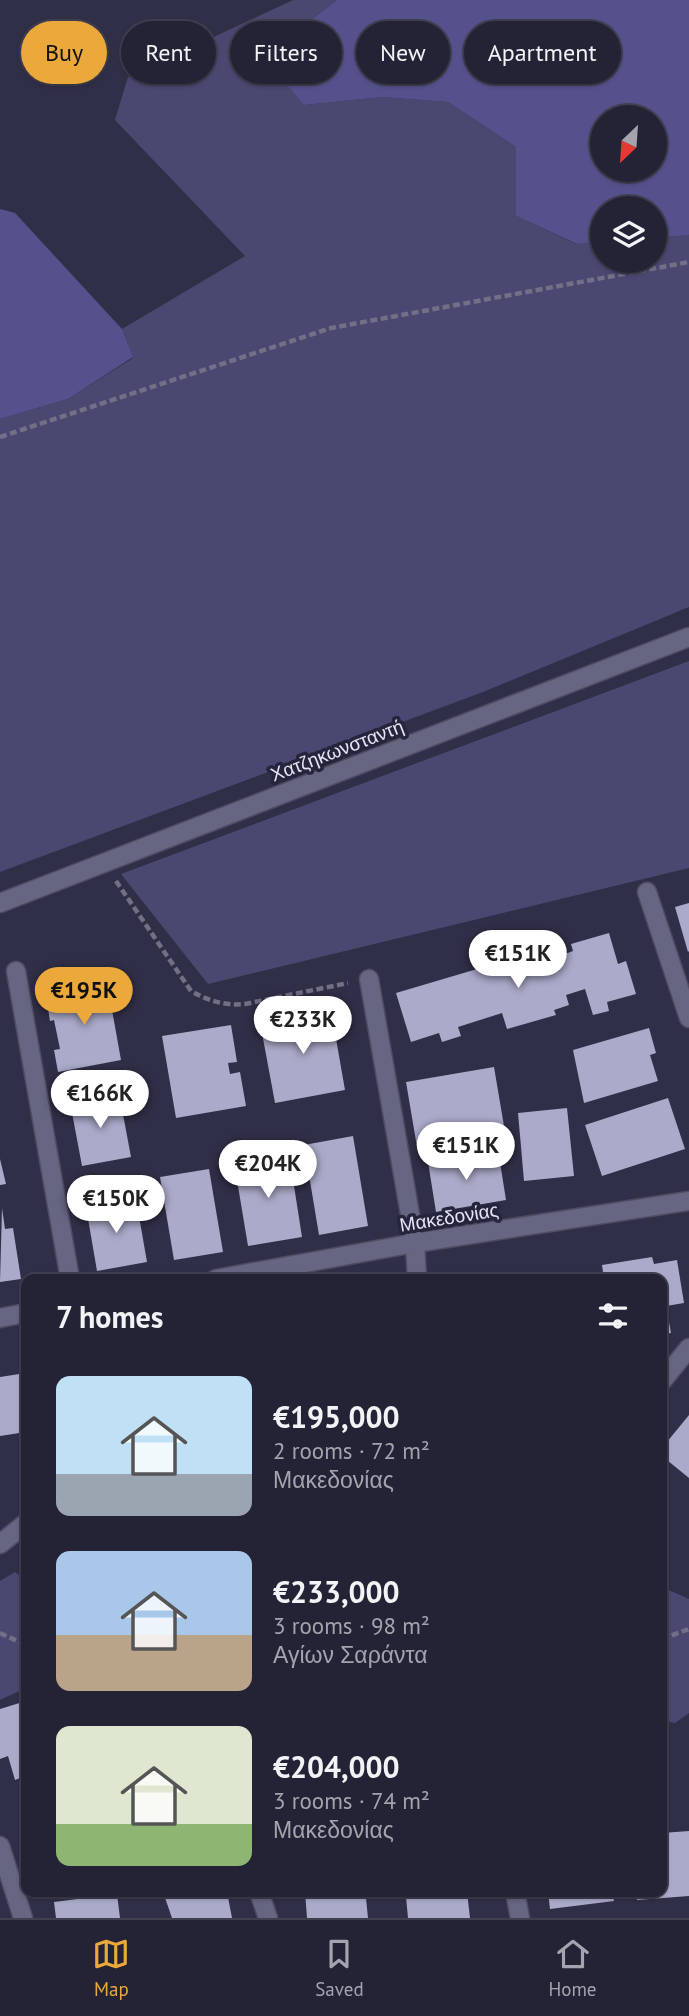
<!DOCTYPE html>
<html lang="en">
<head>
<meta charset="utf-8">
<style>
  :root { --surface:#242336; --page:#2c2b3e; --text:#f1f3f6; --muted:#a3a4ad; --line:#414051; --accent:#eca93b }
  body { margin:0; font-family:"PT Sans",sans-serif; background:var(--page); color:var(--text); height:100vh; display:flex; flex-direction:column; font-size:26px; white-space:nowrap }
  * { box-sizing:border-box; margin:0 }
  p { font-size:23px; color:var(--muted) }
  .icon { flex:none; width:38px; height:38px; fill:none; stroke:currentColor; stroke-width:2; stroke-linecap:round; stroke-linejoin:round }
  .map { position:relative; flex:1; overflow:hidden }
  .side { position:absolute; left:21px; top:1274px; width:646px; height:623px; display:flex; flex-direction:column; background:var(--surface); border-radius:14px; box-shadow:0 2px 5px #0004,0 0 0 2px var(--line) }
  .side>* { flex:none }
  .top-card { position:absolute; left:21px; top:21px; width:648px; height:63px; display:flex; gap:14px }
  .needle { width:46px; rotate:205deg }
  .buttons { position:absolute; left:590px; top:105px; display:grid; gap:14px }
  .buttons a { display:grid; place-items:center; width:77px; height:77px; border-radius:50%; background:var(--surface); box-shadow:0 2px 5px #0004,0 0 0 2px var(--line); font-size:35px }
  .price { position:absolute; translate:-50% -60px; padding:0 16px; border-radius:24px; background:#fff; color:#222; font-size:23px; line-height:46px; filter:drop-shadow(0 2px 4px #0008) }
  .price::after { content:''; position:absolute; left:50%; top:42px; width:21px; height:16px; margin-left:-10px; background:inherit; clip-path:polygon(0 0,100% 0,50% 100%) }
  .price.on { background:var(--accent); color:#111 }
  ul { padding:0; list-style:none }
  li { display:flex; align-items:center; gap:21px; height:175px; padding:0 35px }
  li span { display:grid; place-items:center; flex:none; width:196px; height:140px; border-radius:14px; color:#555 }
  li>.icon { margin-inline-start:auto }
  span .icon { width:84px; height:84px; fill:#fffc; stroke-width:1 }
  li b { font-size:30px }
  h2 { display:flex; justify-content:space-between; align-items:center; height:84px; padding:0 35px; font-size:30px }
  .tag { padding:0 24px; border-radius:32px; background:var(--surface); box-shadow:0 2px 5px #0004,0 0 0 2px var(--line); font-size:24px; line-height:63px }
  .tag.on { background:var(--accent); color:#111 }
  .dock { display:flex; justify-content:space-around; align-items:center; height:98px; border-top:2px solid var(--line); background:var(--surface); font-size:19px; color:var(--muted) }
  .dock a { display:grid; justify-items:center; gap:4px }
  .dock .on { color:var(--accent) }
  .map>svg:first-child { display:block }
  .green { fill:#4a4871 }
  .forest { fill:#55518c; fill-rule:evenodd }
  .building { fill:#aaaaca }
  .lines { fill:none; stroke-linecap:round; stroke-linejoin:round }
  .minor-casing { stroke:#4d4c62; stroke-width:21 }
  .path { stroke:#717086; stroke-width:4.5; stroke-dasharray:7 3.5; stroke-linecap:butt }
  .minor { stroke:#666582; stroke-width:18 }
  .labels { text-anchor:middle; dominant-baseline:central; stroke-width:7; stroke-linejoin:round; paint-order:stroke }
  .street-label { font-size:19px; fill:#e5e5f6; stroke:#26253e }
</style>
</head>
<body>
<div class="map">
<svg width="689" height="1918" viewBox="0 0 689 1918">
  <rect width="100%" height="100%" fill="#302f48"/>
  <g class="green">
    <polygon points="293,0 337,0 315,17 304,105 382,97 448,102 516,147 516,216 576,244 602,242 602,261 654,261 655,238 689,235 689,607 483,692 0,872 0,419 68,399 133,358 122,329 245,256 115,120 128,77"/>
    <polygon points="689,661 689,868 208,984 121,874"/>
    <polygon points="15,1572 26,1580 26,1688 0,1700 0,1581"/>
    <polygon points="662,1587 689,1599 689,1713 675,1723 662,1721"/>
  </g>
  <g class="forest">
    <path d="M337 0H689V235L655 238 654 208H602V242L577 244 516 216V147L448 102 382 97 304 105 273 68 315 17ZM602 117H654V170H602Z"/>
    <polygon points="0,209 15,213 122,329 133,357 68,399 0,419"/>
  </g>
  <g class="building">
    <polygon points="689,903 689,951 688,952 675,907"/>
    <polygon points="609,933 618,964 626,961 636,994 607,1002 609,1011 593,1015 585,989 566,995 569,1005 554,1010 556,1015 507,1029 502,1013 458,1027 461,1036 442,1042 439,1033 411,1042 396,993 514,958 517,968 528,965 525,956 563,944 565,954 573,951 571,944"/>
    <polygon points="107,982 121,1060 58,1072 54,1050 60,1049 54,1020 50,1021 47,1002 56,1000 54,991"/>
    <polygon points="331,1010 345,1090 275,1103 260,1022"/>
    <polygon points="231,1025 237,1062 228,1063 230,1074 240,1072 246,1106 176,1118 162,1036"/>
    <polygon points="649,1028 656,1053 650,1055 658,1081 584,1103 573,1050"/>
    <polygon points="494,1067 505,1132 417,1147 406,1082"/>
    <polygon points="119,1093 131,1157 82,1166 70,1102"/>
    <polygon points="668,1098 685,1149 602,1176 585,1125"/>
    <polygon points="567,1108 574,1176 524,1181 518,1113"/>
    <polygon points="353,1136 368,1226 319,1235 304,1145"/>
    <polygon points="289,1154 302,1237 248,1246 234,1162"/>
    <polygon points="469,1155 470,1160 499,1156 506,1200 436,1212 428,1162"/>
    <polygon points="0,1159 6,1184 0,1185"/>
    <polygon points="209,1169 223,1252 174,1260 160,1177"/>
    <polygon points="136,1199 147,1262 97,1271 86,1207"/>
    <polygon points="2,1208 5,1229 13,1228 21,1279 0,1282"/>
    <polygon points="652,1257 654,1264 677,1260 684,1303 666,1306 671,1333 662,1334 662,1279 604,1279 602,1265"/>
    <polygon points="579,1275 580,1279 563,1279 562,1278"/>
    <polygon points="26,1373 26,1432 0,1436 0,1377"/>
    <polygon points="689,1415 689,1478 662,1456 662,1448"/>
    <polygon points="662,1491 669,1498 662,1507"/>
    <polygon points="26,1701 26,1785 23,1777 15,1780 8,1756 0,1759 0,1709"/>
    <polygon points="689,1831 689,1896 637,1900 636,1892 662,1892 662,1833"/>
    <polygon points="26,1832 26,1849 21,1834"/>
    <polygon points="163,1892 227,1892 232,1918 172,1918"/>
    <polygon points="305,1892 357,1892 358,1898 366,1898 368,1918 307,1918"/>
    <polygon points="394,1892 467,1892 470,1918 408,1918 406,1897 395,1898"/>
    <polygon points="548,1892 612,1892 614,1901 550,1909"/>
    <polygon points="117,1894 120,1918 56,1918 54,1902"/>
  </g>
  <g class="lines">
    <defs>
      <g id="minor">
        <polyline points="647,892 689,1018"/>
        <polyline points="0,903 689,637"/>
        <polyline points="16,971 70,1279"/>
        <polyline points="369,979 415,1243 417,1279"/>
        <polyline points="216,1279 415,1243 689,1201"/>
        <polyline points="0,1318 26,1313"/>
        <polyline points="662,1381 689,1348"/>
        <polyline points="0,1544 26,1523"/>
        <polyline points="0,1846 23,1918"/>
        <polyline points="259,1892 268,1918"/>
        <polyline points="515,1892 520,1918"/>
      </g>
    </defs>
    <use href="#minor" class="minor-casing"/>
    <g class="path">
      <polyline points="0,437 331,328 689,262"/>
      <path d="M116 881 191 991C209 1001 225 1006 245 1004L348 983"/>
      <polyline points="0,1633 26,1645"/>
      <polyline points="662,1639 689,1629"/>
    </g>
    <use href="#minor" class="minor"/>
  </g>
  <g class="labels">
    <g class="street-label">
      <text transform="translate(337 750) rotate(-21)">Χατζηκωνσταντή</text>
      <text transform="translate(449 1217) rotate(-9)">Μακεδονίας</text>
    </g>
  </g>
</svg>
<div class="buttons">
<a><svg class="needle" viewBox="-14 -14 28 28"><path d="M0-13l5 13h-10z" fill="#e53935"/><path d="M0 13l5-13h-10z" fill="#a3a4ad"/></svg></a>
<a><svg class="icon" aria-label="layers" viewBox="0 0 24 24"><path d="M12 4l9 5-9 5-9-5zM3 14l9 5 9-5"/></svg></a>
</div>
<b class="price" style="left:518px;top:990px">€151K</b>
<b class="price on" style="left:84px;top:1027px">€195K</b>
<b class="price" style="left:303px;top:1056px">€233K</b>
<b class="price" style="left:100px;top:1130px">€166K</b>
<b class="price" style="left:466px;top:1182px">€151K</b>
<b class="price" style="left:268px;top:1200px">€204K</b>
<b class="price" style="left:116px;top:1235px">€150K</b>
<div class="top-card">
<a class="tag on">Buy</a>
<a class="tag">Rent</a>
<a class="tag">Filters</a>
<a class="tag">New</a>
<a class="tag">Apartment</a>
</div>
<section class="side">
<h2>7 homes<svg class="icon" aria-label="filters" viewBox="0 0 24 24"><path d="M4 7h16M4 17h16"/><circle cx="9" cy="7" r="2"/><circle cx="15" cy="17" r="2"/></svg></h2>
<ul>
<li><span style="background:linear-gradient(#bfe0f5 70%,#9aa5b1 0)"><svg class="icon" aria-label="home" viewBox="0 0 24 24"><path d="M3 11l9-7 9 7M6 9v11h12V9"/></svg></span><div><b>€195,000</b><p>2 rooms · 72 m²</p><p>Μακεδονίας</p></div></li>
<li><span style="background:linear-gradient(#a9c7e8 60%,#b9a48a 0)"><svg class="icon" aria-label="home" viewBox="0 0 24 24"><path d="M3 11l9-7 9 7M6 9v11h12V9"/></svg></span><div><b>€233,000</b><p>3 rooms · 98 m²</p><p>Αγίων Σαράντα</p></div></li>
<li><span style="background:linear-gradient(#dfe7d0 70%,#8fb573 0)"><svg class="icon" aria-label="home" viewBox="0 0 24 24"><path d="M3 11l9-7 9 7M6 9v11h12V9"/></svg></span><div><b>€204,000</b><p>3 rooms · 74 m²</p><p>Μακεδονίας</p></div></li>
</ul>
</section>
</div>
<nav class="dock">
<a class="on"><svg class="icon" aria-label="map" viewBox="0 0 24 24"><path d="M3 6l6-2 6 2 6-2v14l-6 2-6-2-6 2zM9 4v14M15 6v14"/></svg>Map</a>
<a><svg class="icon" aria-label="saved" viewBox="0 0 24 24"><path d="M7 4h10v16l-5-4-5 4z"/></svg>Saved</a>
<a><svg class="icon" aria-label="home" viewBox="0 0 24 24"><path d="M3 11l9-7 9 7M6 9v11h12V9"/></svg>Home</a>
</nav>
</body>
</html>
